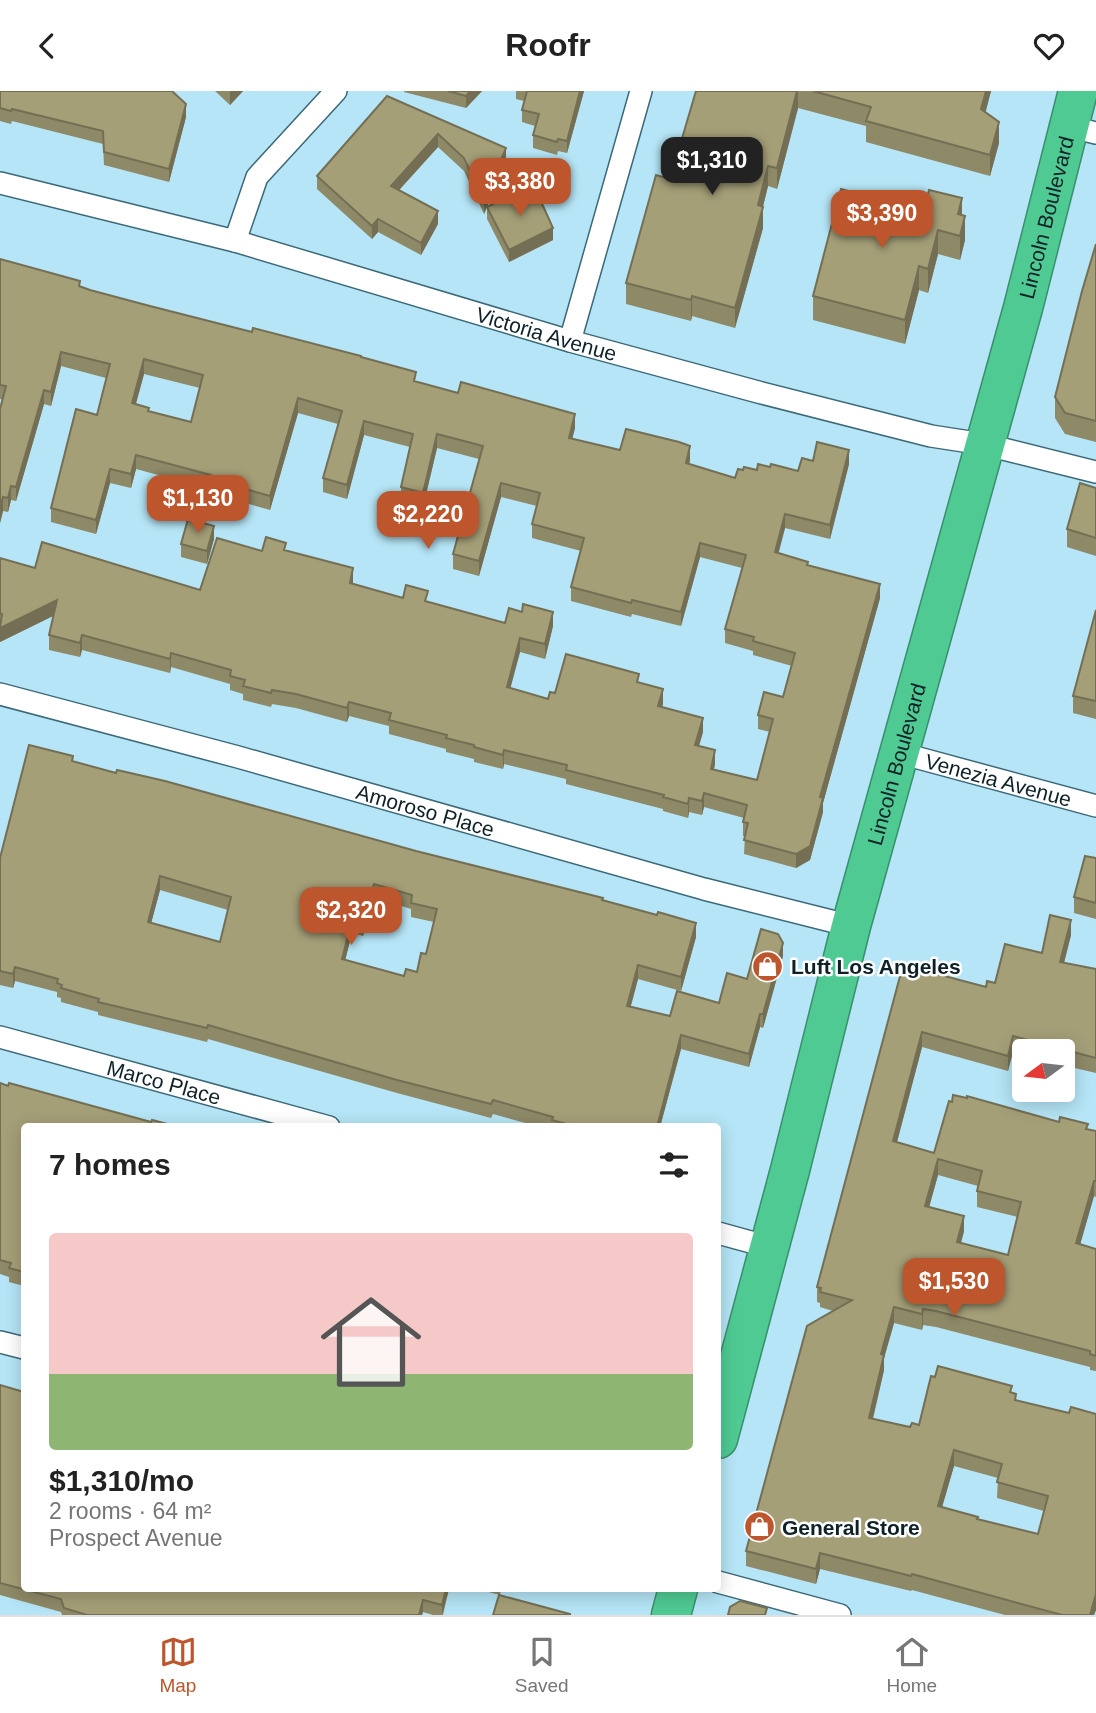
<!DOCTYPE html>
<html lang="en">
<head>
<meta charset="utf-8">
<style>
  :root { --surface:#fff; --page:#f2f2f2; --text:#222; --muted:#767676; --line:#e0e0e0; --accent:#bd562d }
  body { margin:0; font-family:Helvetica,sans-serif; background:var(--page); color:var(--text); height:100vh; display:flex; flex-direction:column; font-size:26px; white-space:nowrap }
  * { box-sizing:border-box; margin:0 }
  p { font-size:23px; color:var(--muted) }
  .icon { flex:none; width:38px; height:38px; fill:none; stroke:currentColor; stroke-width:2; stroke-linecap:round; stroke-linejoin:round }
  .map { position:relative; flex:1; overflow:hidden }
  .details { position:absolute; left:21px; top:1032px; width:700px; height:469px; display:flex; flex-direction:column; background:var(--surface); border-radius:7px; box-shadow:0 4px 18px #0003 }
  .details>* { flex:none }
  .needle { width:46px; rotate:255deg }
  .controls { position:absolute; left:1012px; top:948px; display:grid; gap:14px }
  .controls a { display:grid; place-items:center; width:63px; height:63px; border-radius:7px; background:var(--surface); box-shadow:0 4px 18px #0003; font-size:35px }
  .price { position:absolute; translate:-50% -60px; padding:0 16px; border-radius:14px; background:var(--accent); color:#fff; font-size:23px; line-height:46px; filter:drop-shadow(0 2px 4px #0008) }
  .price::after { content:''; position:absolute; left:50%; top:42px; width:21px; height:16px; margin-left:-10px; background:inherit; clip-path:polygon(0 0,100% 0,50% 100%) }
  .price.selected { background:#222; color:#fff }
  ul { padding:0; list-style:none }
  li { display:grid; align-content:center; gap:14px; height:371px; padding:0 28px }
  li+li { border-top:2px solid var(--line) }
  li span { display:grid; place-items:center; height:217px; border-radius:7px; color:#555 }
  li>.icon { margin-inline-start:auto }
  span .icon { width:126px; height:126px; fill:#fffc; stroke-width:1 }
  li b { font-size:30px }
  h2 { display:flex; justify-content:space-between; align-items:center; height:84px; padding:0 28px; font-size:30px }
  header { display:flex; justify-content:space-between; align-items:center; height:91px; padding:0 28px; background:var(--surface); font-size:32px; font-weight:800 }
  .tabs { display:flex; justify-content:space-around; align-items:center; height:98px; border-top:2px solid var(--line); background:var(--surface); font-size:19px; color:var(--muted) }
  .tabs a { display:grid; justify-items:center; gap:4px }
  .tabs .selected { color:var(--accent) }
  .map>svg:first-child { display:block }
  .lines { fill:none; stroke-linecap:round; stroke-linejoin:round }
  .street-casing { stroke:#3c6977; stroke-width:24 }
  .highway-casing { stroke:#388f6d; stroke-width:41 }
  .street { stroke:#fff; stroke-width:21 }
  .highway { stroke:#4fca93; stroke-width:38 }
  .wall { fill:#8e8967; fill-rule:evenodd }
  .shaded-wall { fill:#746f54 }
  .building { fill:#a59f78; stroke:#746f54; stroke-width:2; fill-rule:evenodd }
  .labels { text-anchor:middle; dominant-baseline:central; stroke-width:5; stroke-linejoin:round; paint-order:stroke }
  .street-label { font-size:21px; fill:#0e2127; stroke:#fdfdfd }
  .poi-label { font-size:21px; font-weight:bold; fill:#0e2127; stroke:#fdfdfd; text-anchor:start }
</style>
</head>
<body>
<header><svg class="icon" aria-label="back" viewBox="0 0 24 24"><path d="M15 5l-7 7 7 7"/></svg>Roofr<svg class="icon" aria-label="heart" viewBox="0 0 24 24"><path d="M12 20l-8-8c-3-5 5-10 8-4 3-6 11-1 8 4z"/></svg></header>
<div class="map">
<svg width="1096" height="1524" viewBox="0 0 1096 1524">
  <rect width="100%" height="100%" fill="#b5e5f6"/>
  <g class="lines">
    <defs>
      <g id="street">
        <polyline points="1068,35 1096,42"/>
        <path id="s1" d="M0 92 235 150 570 250 758 301 931 345 983 353 1096 381"/>
        <polyline points="235,150 257,86 336,0"/>
        <polyline points="570,250 641,0"/>
        <path id="s2" d="M0 603 238 666 704 798 851 835"/>
        <path id="s3" d="M900 662 1096 715"/>
        <path id="s4" d="M0 946 329 1036"/>
        <polyline points="718,1142 769,1156"/>
        <polyline points="0,1251 24,1257"/>
        <polyline points="718,1491 840,1524"/>
      </g>
      <g id="highway">
        <path id="s5" d="M718 1348 790 1079 851 835 1023 217 1078 0"/>
        <polyline points="671,1524 678,1498"/>
      </g>
    </defs>
    <use href="#street" class="street-casing"/>
    <use href="#highway" class="highway-casing"/>
    <use href="#street" class="street"/>
    <use href="#highway" class="highway"/>
  </g>
  <g class="wall">
    <polygon points="0,0 186,26 169,91 104,74 103,53 12,30 11,33 0,30"/>
    <polygon points="215,0 243,0 230,14"/>
    <polygon points="404,0 482,0 466,17 404,1"/>
    <polygon points="516,0 584,0 567,62 558,60 557,64 533,57 533,44 535,35 522,31 522,19 524,10 516,8"/>
    <polygon points="696,0 991,0 985,22 999,52 990,85 866,51 866,35 798,17 777,98 768,95 763,116 763,137 735,237 692,225 691,230 626,213 626,192 670,88"/>
    <polygon points="387,5 506,70 487,116 512,106 553,149 509,171 487,128 487,116 484,123 464,80 438,56 399,99 438,133 421,164 378,141 372,148 317,98 317,85"/>
    <polygon points="924,120 962,124 965,149 960,169 938,163 928,202 919,199 905,253 813,229 813,205"/>
    <polygon points="1096,153 1096,351 1065,343 1055,327 1055,306"/>
    <path d="M0 168 90 199 252 241 361 267 416 291 575 337 572 347 620 359 690 369 689 373 735 387 743 379H757L770 376 798 380 813 370 849 373 830 448 785 437 778 462 808 474 880 507 823 712V721L810 769 796 777 744 763 745 745H743V731L744 727 704 716 702 724 689 721 688 727 663 720V718L566 693V688L504 673 503 678 474 671V668L446 661V658L389 643V635L349 625 347 631 296 617 272 613 271 616 243 609V603L230 599V593L171 576 170 582 82 559 80 566 49 559V544L53 525 0 551V467L35 477 200 499 262 460 286 459 353 491V493L403 507 428 511 505 532 553 535 545 568 520 561 510 597 548 608 555 602 639 592 663 613 662 616 703 641 699 655 715 673 714 678 757 689 770 641 758 638V624L783 606 792 575 753 564V560L725 552V538L742 477 700 466 681 535 632 523 631 526 571 510V496L581 460 532 447V433L537 415 501 406 479 485 453 478V463L479 368 437 357 423 416 401 410V396L410 356 364 344 347 408 323 401V387L338 333 298 322 270 419 210 402V398L136 378 131 397 110 392 96 443 51 431V417L97 324 106 287 61 275 51 315 44 313 16 410 11 409 8 421 3 420 0 432V318L3 309 0 308ZM144 283 200 297 191 331 149 320 136 313Z"/>
    <polygon points="1096,397 1096,465 1067,456 1067,438"/>
    <polygon points="214,448 207,473 181,466 181,453"/>
    <polygon points="1096,519 1096,628 1073,622 1073,605"/>
    <path d="M73 671 603 809 696 846 681 900 638 888 631 915 670 925 719 912 747 888 783 865 763 937 760 936 749 976 681 958 660 1036H540L493 1023 491 1027 397 1002 208 948 207 951 98 924V921L61 911V907L57 906V901L15 890 13 897 0 894V767ZM160 799 228 819 220 851 151 832ZM374 806 411 818V826L434 831 426 863 417 881 404 885 345 869 352 842 363 845Z"/>
    <polygon points="1096,767 1096,828 1074,822 1074,806"/>
    <path d="M1071 844 1064 872 1096 878V982L1062 974V961H1024V964L1013 961 1008 980 922 956 897 1051 934 1062 1059 1031 1096 1040V1106L1094 1105 1080 1153 1096 1158V1280L1090 1279V1276L936 1236 923 1234 922 1239 894 1232 884 1267V1279L873 1328 910 1336 1012 1301 1016 1309 1069 1322 1096 1323V1519L1094 1524H1005L912 1499 911 1500 820 1478 816 1493 746 1475V1460L833 1220 820 1216V1212L817 1211V1196L903 874 986 896 995 892ZM938 1084 978 1095 977 1100V1116L1018 1126 1008 1164 961 1152 964 1140 929 1116ZM954 1375 998 1387 997 1407 1044 1420 1038 1443 978 1428 942 1416Z"/>
    <polygon points="0,992 151,1031 179,1036 24,1036 24,1195 9,1191 9,1186 0,1183"/>
    <polygon points="0,1294 24,1498 449,1498 443,1524 433,1524 423,1521 422,1524 62,1524 61,1521 0,1504"/>
    <polygon points="477,1498 501,1498 500,1504"/>
  </g>
  <g class="shaded-wall">
    <polygon points="231,0 243,0 230,14 230,1"/>
    <polygon points="470,0 482,0 466,17 466,5"/>
    <polygon points="580,0 584,0 567,62 567,50"/>
    <polygon points="797,0 798,0 798,17 777,98 777,77"/>
    <polygon points="986,0 991,0 981,39 981,18"/>
    <polygon points="186,13 186,26 169,91 169,78"/>
    <polygon points="999,31 999,52 990,85 990,64"/>
    <polygon points="438,43 438,56 391,108 391,95"/>
    <polygon points="506,57 506,70 484,123 484,110"/>
    <polygon points="768,75 768,95 758,135 758,114"/>
    <polygon points="962,107 962,131 958,147 958,123"/>
    <polygon points="763,116 763,137 735,237 735,217"/>
    <polygon points="438,120 438,133 421,164 421,152"/>
    <polygon points="965,125 965,149 960,169 960,145"/>
    <polygon points="378,128 378,141 372,148 372,135"/>
    <polygon points="553,137 553,149 509,171 509,159"/>
    <polygon points="938,139 938,163 928,202 928,178"/>
    <polygon points="919,175 919,199 905,253 905,229"/>
    <polygon points="692,205 692,225 691,230 691,209"/>
    <polygon points="61,261 61,275 51,315 51,301"/>
    <polygon points="144,268 144,283 132,326 132,312"/>
    <polygon points="44,299 44,313 16,410 16,396"/>
    <polygon points="298,307 298,322 270,419 270,405"/>
    <polygon points="575,323 575,337 569,361 569,347"/>
    <polygon points="364,330 364,344 347,408 347,394"/>
    <polygon points="437,343 437,357 423,416 423,402"/>
    <polygon points="690,355 690,369 686,386 686,372"/>
    <polygon points="849,359 849,373 830,448 830,434"/>
    <polygon points="136,364 136,378 131,397 131,383"/>
    <polygon points="110,378 110,392 96,443 96,429"/>
    <polygon points="501,392 501,406 479,485 479,470"/>
    <polygon points="11,395 11,409 8,421 8,407"/>
    <polygon points="3,406 3,420 0,432 0,417"/>
    <polygon points="785,423 785,437 775,476 775,461"/>
    <polygon points="214,435 214,448 207,473 207,460"/>
    <polygon points="700,452 700,466 681,535 681,521"/>
    <polygon points="353,477 353,491 350,506 350,492"/>
    <polygon points="880,493 880,507 823,712 823,721 810,769 796,777 796,763 820,706"/>
    <polygon points="57,509 57,523 0,551 0,537"/>
    <polygon points="553,521 553,535 545,568 545,553"/>
    <polygon points="82,544 82,559 80,566 80,552"/>
    <polygon points="520,547 520,561 507,610 507,596"/>
    <polygon points="171,562 171,576 170,582 170,568"/>
    <polygon points="663,598 663,613 658,629 658,615"/>
    <polygon points="349,611 349,625 347,631 347,617"/>
    <polygon points="703,627 703,641 695,668 695,654"/>
    <polygon points="504,659 504,673 503,678 503,664"/>
    <polygon points="715,659 715,673 711,692 711,678"/>
    <polygon points="704,702 704,716 702,724 702,710"/>
    <polygon points="689,707 689,721 688,727 688,713"/>
    <polygon points="160,785 160,799 148,844 148,831"/>
    <polygon points="374,793 374,806 363,845 363,832"/>
    <polygon points="352,829 352,842 342,882 342,868"/>
    <polygon points="1071,829 1071,844 1060,887 1060,871"/>
    <polygon points="696,832 696,846 681,900 681,886"/>
    <polygon points="783,852 783,865 763,937 763,923"/>
    <polygon points="638,874 638,888 627,928 627,915"/>
    <polygon points="15,876 15,890 13,897 13,883"/>
    <polygon points="760,923 760,936 749,976 749,963"/>
    <polygon points="922,941 922,956 893,1066 893,1050"/>
    <polygon points="681,944 681,958 660,1036 657,1036"/>
    <polygon points="1013,945 1013,961 1008,980 1008,965"/>
    <polygon points="938,1068 938,1084 925,1131 925,1115"/>
    <polygon points="1094,1090 1094,1105 1076,1168 1076,1152"/>
    <polygon points="964,1125 964,1140 957,1166 957,1151"/>
    <polygon points="894,1216 894,1232 884,1267 884,1279 869,1343 869,1327 881,1263"/>
    <polygon points="923,1218 923,1234 922,1239 922,1223"/>
    <polygon points="954,1359 954,1375 938,1430 938,1415"/>
    <polygon points="820,1462 820,1478 816,1493 816,1478"/>
    <polygon points="446,1498 449,1498 442,1524 442,1514"/>
    <polygon points="1096,1503 1096,1519 1094,1524 1090,1524"/>
    <polygon points="423,1509 423,1521 422,1524 419,1524"/>
  </g>
  <g class="building">
    <polygon points="0,0 172,0 186,13 169,78 104,61 103,40 12,18 11,20 0,17"/>
    <polygon points="448,0 470,0 466,5"/>
    <polygon points="527,0 580,0 567,50 558,48 557,51 533,44 539,23 522,19"/>
    <polygon points="696,0 797,0 777,77 768,75 758,114 763,116 735,217 692,205 691,209 626,192 656,84 670,88"/>
    <polygon points="813,0 986,0 981,18 999,31 990,64 866,30 871,16"/>
    <polygon points="387,5 506,57 484,110 464,67 438,43 391,95 438,120 421,152 378,128 372,135 317,85"/>
    <polygon points="534,95 553,137 509,159 487,116 511,104 512,106"/>
    <polygon points="841,98 924,120 929,99 962,107 958,123 965,125 960,145 938,139 928,178 919,175 905,229 813,205"/>
    <polygon points="1096,153 1096,330 1065,322 1055,306 1082,200"/>
    <path d="M0 168 80 190 79 195 90 199 146 214 252 241 253 237 361 265V266L416 281 414 290 458 302 461 291 575 323 569 347 620 359 626 338 679 351 690 355 686 372 735 387 738 378 743 379 744 376 757 379 758 373 770 376 771 373 798 380 802 367 813 370 817 351 849 359 830 434 785 423 775 461 808 471 807 474 880 493 820 706 823 707 810 755 796 763 744 749 748 732 743 731 747 714 704 702 702 710 689 707 688 713 663 706 664 704 566 679 567 674 504 659 503 664 474 656V654L446 647 447 644 389 629 391 622 349 611 347 617 296 603 272 599 271 602 243 595 245 589 230 585 231 579 171 562 170 568 82 544 80 552 49 544 57 509 0 537 2 523 0 522V467L35 477 42 451 200 499 217 447 262 460 266 446 286 452 284 459 353 477 350 492 403 507 406 494 428 500 425 510 505 532 509 517 522 521 523 513 553 521 545 553 520 547 507 596 548 608 550 601 555 602 566 563 639 583 637 591 663 598 658 615 703 627 695 654 715 659 711 678 757 689 773 628 758 624 764 601 783 606 795 562 753 550 754 546 725 538 746 464 700 452 681 521 632 509 631 512 571 496 584 447 532 433 540 402 501 392 479 470 453 463 483 355 437 343 423 402 401 396 413 343 364 330 347 394 323 387 342 320 298 307 270 405 210 388 211 384 136 364 131 383 110 378 96 429 51 417 76 318 97 324 110 273 61 261 51 301 44 299 16 396 11 395 8 407 3 406 0 417V318L6 295 0 294ZM144 268 203 284 191 331 148 320 149 317 132 312Z"/>
    <polygon points="1080,392 1096,397 1096,447 1067,438"/>
    <polygon points="188,428 214,435 207,460 181,453"/>
    <polygon points="1096,519 1096,610 1073,605"/>
    <path d="M29 654 73 665 72 670 116 682 117 679 165 690 416 760 603 807 602 809 657 824 658 821 696 832 681 886 638 874 627 915 670 925 677 900 719 912 727 882 747 888 761 838 778 843 783 852 763 923H760L749 963 681 944 657 1036H577L552 1029 553 1026 493 1009 491 1013 397 989 208 934 207 937 98 911 99 908 61 897 62 894 57 892 58 888 37 882 15 876 13 883 0 880V767ZM160 785 231 806 220 851 148 831ZM374 793 412 804 411 812 437 818 426 863 421 862 417 881 406 878 404 885 342 868 352 829 363 832Z"/>
    <polygon points="1085,765 1096,767 1096,812 1074,806"/>
    <path d="M1050 824 1071 829 1060 871 1096 878V967L1013 945 1008 965 922 941 893 1050 934 1062 949 1010 952 1011 953 1004 967 1007V1005L1059 1031 1060 1026 1088 1033 1086 1038 1096 1040V1090H1094L1076 1152 1096 1158V1265L1090 1263V1260L936 1220 923 1218 922 1223 894 1216 881 1263 884 1264 869 1327 910 1336 912 1332 919 1334 931 1285 935 1286 938 1275 1012 1295 1010 1301 1016 1303 1015 1309 1069 1322 1071 1316 1096 1323V1503L1090 1524H1062L912 1483 911 1485 820 1462 816 1478 746 1460 807 1235 852 1209 820 1201 821 1197 817 1196 903 874 986 896 987 890 995 892 1005 853 1042 862ZM938 1068 982 1080 977 1100 1021 1111 1008 1164 957 1151 964 1125 925 1115ZM954 1359 1002 1373 997 1391 1048 1405 1038 1443 977 1428 978 1426 938 1415Z"/>
    <polygon points="0,992 8,995 9,992 151,1031 152,1029 179,1036 24,1036 24,1181 9,1177 11,1172 0,1169"/>
    <polygon points="0,1294 24,1301 24,1498 446,1498 442,1514 423,1509 419,1524 87,1524 64,1517 61,1508 0,1492"/>
    <polygon points="499,1504 570,1523 570,1524 493,1524"/>
    <polygon points="740,1510 767,1517 765,1524 728,1524 730,1516"/>
  </g>
  <defs>
    <symbol id="shop-disc" viewBox="-11 -11 22 22"><circle r="9.5" fill="#bd562d" stroke="#fdfdfd"/><path d="M-5-2.5h2.3a2.7 3.5 0 0 1 5.4 0H5L5.5 6h-11ZM-1.5-2.5h3a1.5 2.3 0 0 0-3 0Z" fill="#fff"/></symbol>
  </defs>
  <g fill-rule="evenodd">
    <use href="#shop-disc" x="750" y="858" width="35" height="35"/>
    <use href="#shop-disc" x="742" y="1418" width="35" height="35"/>
  </g>
  <g class="labels">
    <g class="street-label">
      <text stroke="none"><textPath href="#s5" startOffset="1265">Lincoln Boulevard</textPath></text>
      <text stroke="none"><textPath href="#s1" startOffset="567">Victoria Avenue</textPath></text>
      <text stroke="none"><textPath href="#s5" startOffset="698">Lincoln Boulevard</textPath></text>
      <text stroke="none"><textPath href="#s3" startOffset="102">Venezia Avenue</textPath></text>
      <text stroke="none"><textPath href="#s2" startOffset="441">Amoroso Place</textPath></text>
      <text stroke="none"><textPath href="#s4" startOffset="170">Marco Place</textPath></text>
    </g>
    <g class="poi-label">
      <text x="791" y="875">Luft Los Angeles</text>
      <text x="782" y="1436">General Store</text>
    </g>
  </g>
</svg>
<div class="controls">
<a><svg class="needle" viewBox="-14 -14 28 28"><path d="M0-13l5 13h-10z" fill="#e53935"/><path d="M0 13l5-13h-10z" fill="#767676"/></svg></a>
</div>
<b class="price selected" style="left:712px;top:106px">$1,310</b>
<b class="price" style="left:520px;top:127px">$3,380</b>
<b class="price" style="left:882px;top:159px">$3,390</b>
<b class="price" style="left:198px;top:444px">$1,130</b>
<b class="price" style="left:428px;top:460px">$2,220</b>
<b class="price" style="left:351px;top:856px">$2,320</b>
<b class="price" style="left:954px;top:1227px">$1,530</b>
<section class="details">
<h2>7 homes<svg class="icon" aria-label="filters" viewBox="0 0 24 24"><path d="M4 7h16M4 17h16"/><circle cx="9" cy="7" r="2"/><circle cx="15" cy="17" r="2"/></svg></h2>
<ul>
<li><span style="background:linear-gradient(#f6c9c9 65%,#8fb573 0)"><svg class="icon" aria-label="home" viewBox="0 0 24 24"><path d="M3 11l9-7 9 7M6 9v11h12V9"/></svg></span><div><b>$1,310/mo</b><p>2 rooms · 64 m²</p><p>Prospect Avenue</p></div></li>
</ul>
</section>
</div>
<nav class="tabs">
<a class="selected"><svg class="icon" aria-label="map" viewBox="0 0 24 24"><path d="M3 6l6-2 6 2 6-2v14l-6 2-6-2-6 2zM9 4v14M15 6v14"/></svg>Map</a>
<a><svg class="icon" aria-label="saved" viewBox="0 0 24 24"><path d="M7 4h10v16l-5-4-5 4z"/></svg>Saved</a>
<a><svg class="icon" aria-label="home" viewBox="0 0 24 24"><path d="M3 11l9-7 9 7M6 9v11h12V9"/></svg>Home</a>
</nav>
</body>
</html>
